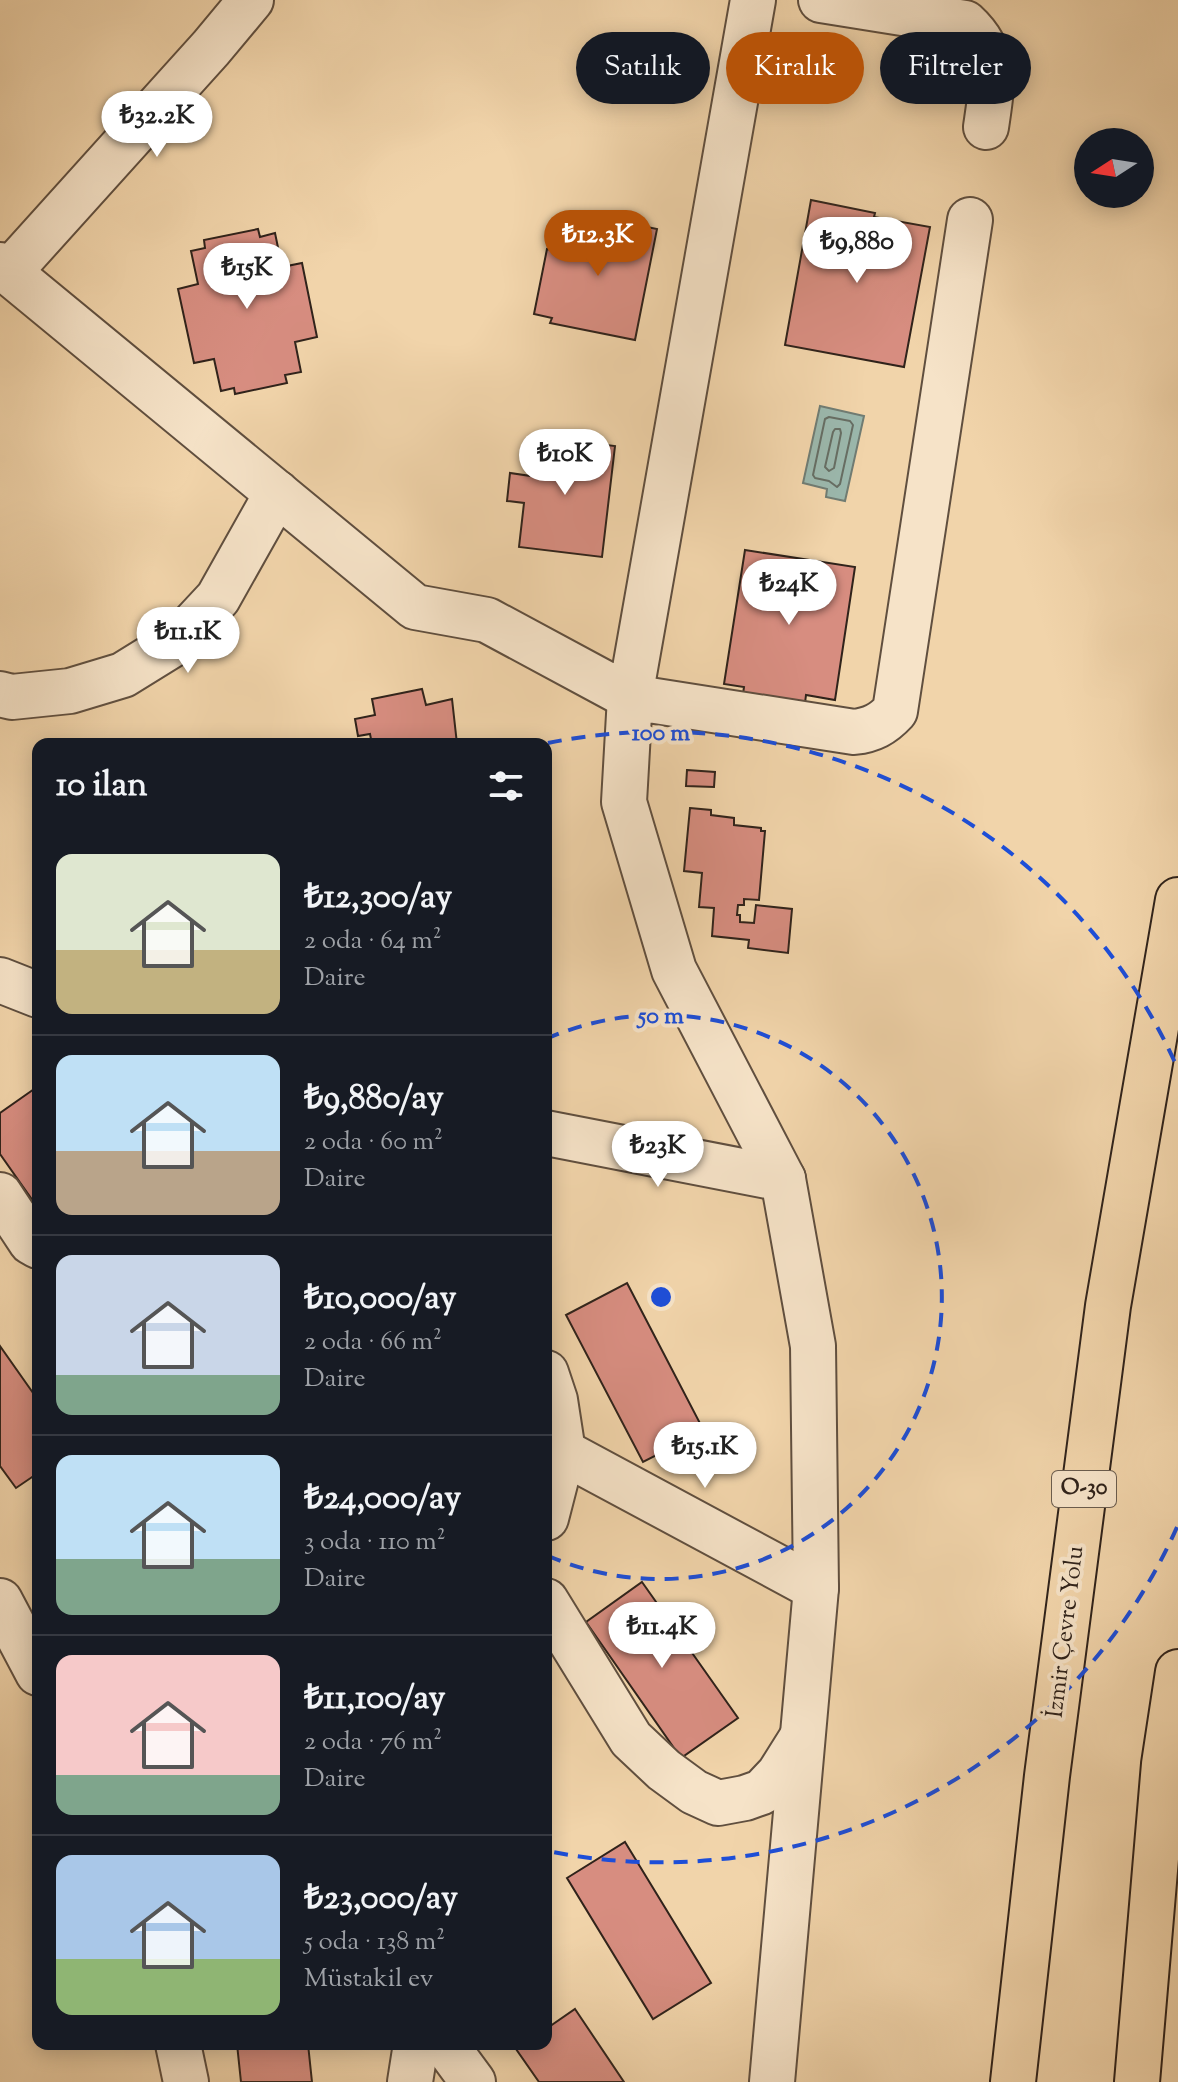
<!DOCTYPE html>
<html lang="tr">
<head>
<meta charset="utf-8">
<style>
  :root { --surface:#171b24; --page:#242831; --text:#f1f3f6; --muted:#9ea1a6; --line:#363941; --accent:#b45309 }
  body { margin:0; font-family:"Sorts Mill Goudy",serif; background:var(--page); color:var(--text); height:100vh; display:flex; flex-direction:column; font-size:30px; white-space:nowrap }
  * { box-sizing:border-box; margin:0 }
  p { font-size:26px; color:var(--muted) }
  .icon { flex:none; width:44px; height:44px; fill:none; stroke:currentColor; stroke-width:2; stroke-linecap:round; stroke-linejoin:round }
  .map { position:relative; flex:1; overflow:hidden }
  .sheet { position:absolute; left:32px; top:738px; width:520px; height:1312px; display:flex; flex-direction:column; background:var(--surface); border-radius:16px; box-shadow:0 4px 20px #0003 }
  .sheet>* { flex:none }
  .hud { position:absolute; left:576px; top:32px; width:482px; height:72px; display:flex; gap:16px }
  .needle { width:52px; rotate:258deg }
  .controls { position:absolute; left:1074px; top:128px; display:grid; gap:16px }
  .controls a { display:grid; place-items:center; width:80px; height:80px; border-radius:50%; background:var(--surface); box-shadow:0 4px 20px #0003; font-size:40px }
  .price { position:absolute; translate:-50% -68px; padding:0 18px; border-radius:28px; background:#fff; color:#222; font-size:26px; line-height:52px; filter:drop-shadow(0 2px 4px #0008) }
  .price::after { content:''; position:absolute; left:50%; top:48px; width:24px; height:18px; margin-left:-12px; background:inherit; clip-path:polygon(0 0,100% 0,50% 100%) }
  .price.active { background:var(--accent); color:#fff }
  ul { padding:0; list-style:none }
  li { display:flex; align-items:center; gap:24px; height:200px; padding:0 24px }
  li+li { border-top:2px solid var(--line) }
  li span { display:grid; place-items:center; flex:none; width:224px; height:160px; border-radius:16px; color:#555 }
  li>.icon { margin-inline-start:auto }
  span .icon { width:96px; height:96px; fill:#fffc; stroke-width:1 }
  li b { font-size:34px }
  h2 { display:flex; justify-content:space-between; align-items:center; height:96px; padding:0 24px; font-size:34px }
  .tag { padding:0 28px; border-radius:36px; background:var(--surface); box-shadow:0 4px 20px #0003; font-size:28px; line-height:72px }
  .tag.active { background:var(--accent); color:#fff }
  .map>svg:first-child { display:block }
  .water { fill:#9bb8ad; stroke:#707c73; stroke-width:2 }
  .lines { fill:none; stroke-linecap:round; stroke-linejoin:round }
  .shore { stroke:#666e64; stroke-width:2 }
  .building { fill:#d78d80; stroke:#30231b; stroke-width:2 }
  .minor-casing { stroke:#604f3f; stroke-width:48 }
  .highway-casing { stroke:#30231b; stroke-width:48 }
  .minor { stroke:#f6e3c8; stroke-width:44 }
  .highway { stroke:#f1d4aa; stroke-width:44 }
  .ring { fill:none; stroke:#1d4ed8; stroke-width:4; stroke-dasharray:14 10 }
  .labels { text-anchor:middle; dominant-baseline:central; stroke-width:8; stroke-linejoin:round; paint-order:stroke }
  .shield { fill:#f6e3c8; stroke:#6b5d4f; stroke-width:2 }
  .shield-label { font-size:22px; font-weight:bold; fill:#30231b }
  .street-label { font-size:24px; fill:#30231b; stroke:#f6e3c8 }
  .centre { fill:#1d4ed8; stroke:#f6e3c8; stroke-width:4 }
  .ring-label { font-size:24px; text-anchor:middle; font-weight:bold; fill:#1d4ed8; stroke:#f6e3c8; stroke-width:8; stroke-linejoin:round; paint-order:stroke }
</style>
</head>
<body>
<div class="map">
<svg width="1178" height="2082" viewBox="0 0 1178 2082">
  <rect width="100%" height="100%" fill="#f1d4aa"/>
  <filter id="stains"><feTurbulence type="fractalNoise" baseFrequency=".0025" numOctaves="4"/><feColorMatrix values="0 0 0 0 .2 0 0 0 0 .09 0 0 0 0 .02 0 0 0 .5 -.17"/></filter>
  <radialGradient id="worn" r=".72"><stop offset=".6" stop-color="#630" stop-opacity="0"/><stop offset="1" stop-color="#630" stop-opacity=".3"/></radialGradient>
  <polygon class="water" points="820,406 864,416 845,501 826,497 827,489 803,483"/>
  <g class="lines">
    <g class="shore">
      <polygon points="829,417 850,421 853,425 840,484 837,487 829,481 815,478 813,475 825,419"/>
      <polygon points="835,429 840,429 841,433 834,468 829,471 825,467 833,432"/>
    </g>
  </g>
  <g class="building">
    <polygon points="811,200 875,213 874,217 930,227 904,367 785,345"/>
    <polygon points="578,213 657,229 635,340 550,323 552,318 534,314 547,249 569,253"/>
    <polygon points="258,229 260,237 275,233 282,267 302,263 317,337 295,342 301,372 285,375 287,383 235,394 234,388 221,391 214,359 194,363 178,289 198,284 191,251 205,248 204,240"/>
    <polygon points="535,436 615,446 602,557 519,547 524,503 507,501 510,473 531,476"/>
    <polygon points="745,550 855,567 835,700 806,695 805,703 743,694 744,687 724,684"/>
    <polygon points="422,689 426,705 452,699 457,744 372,744 370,734 358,736 355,719 375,715 372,699"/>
    <polygon points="687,770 715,772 714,787 686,786"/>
    <polygon points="690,808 711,810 711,815 734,818 734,825 761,828 761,831 765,831 759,900 744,899 744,905 738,905 737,915 740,915 740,922 754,923 756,905 792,909 788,953 748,948 749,940 712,936 714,908 699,907 702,873 684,871"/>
    <polygon points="37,1087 38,1088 38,1208 0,1154 0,1113"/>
    <polygon points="627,1283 704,1431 643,1462 566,1315"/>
    <polygon points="0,1346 38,1400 38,1473 16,1488 0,1466"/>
    <polygon points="642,1582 738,1718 681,1758 586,1622"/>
    <polygon points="625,1842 711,1983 653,2019 567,1878"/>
    <polygon points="575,2009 624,2082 539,2082 516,2049 524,2044 546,2044 546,2029"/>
    <polygon points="237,2044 308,2044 312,2082 241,2082"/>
  </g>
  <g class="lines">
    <defs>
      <g id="minor">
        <path d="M821 0 965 23C999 54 992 86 986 127"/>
        <polyline points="0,265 415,607 487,620 630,697 753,0"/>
        <polyline points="9,272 211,48 251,0"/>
        <polyline points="0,694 12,697 70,691 123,675 178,641 218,598 277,493"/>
        <polyline points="0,980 38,995"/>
        <polyline points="546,1133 783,1179"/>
        <polyline points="0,1195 31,1242 38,1246"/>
        <polyline points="546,1373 555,1400 563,1452 546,1518"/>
        <polyline points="563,1452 816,1588"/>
        <polyline points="0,1601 38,1673"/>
        <polyline points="546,1601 631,1739 664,1770 694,1792 718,1803 745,1798 762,1792 779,1774 801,1739"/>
        <polyline points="178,2044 186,2082"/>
        <polyline points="445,2044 473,2082"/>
        <polyline points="410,2082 416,2044"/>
        <path d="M772 2082 816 1588 813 1346 783 1179 674 970 624 802 630 697 854 732C872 730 883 724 895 711L970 220"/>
      </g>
      <g id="highway">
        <polyline points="1013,2082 1047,1776 1108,1306 1178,900"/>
        <polyline points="1137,2082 1164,1764 1178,1672"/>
      </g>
    </defs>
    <use href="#minor" class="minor-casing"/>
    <use href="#highway" class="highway-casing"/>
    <use href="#minor" class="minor"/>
    <use href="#highway" class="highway"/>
  </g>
  <g class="ring">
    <path d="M546 1039A282 282 0 1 1 546 1555"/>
    <path d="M1177 1527A565 565 0 0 1 548 1851M548 743A565 565 0 0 1 1177 1067"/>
  </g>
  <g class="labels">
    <rect class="shield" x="1052" y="1471" width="64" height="36" rx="6"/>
    <g class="shield-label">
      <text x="1084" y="1489">O-30</text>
    </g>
    <g class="street-label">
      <text transform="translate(1066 1632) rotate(-83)">İzmir Çevre Yolu</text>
    </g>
  </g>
  <circle cx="661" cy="1297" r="12" class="centre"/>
  <g class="ring-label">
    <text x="661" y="740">100 m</text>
    <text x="661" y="1023">50 m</text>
  </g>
  <rect width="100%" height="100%" filter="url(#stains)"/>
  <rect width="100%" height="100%" fill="url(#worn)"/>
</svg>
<div class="controls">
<a><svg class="needle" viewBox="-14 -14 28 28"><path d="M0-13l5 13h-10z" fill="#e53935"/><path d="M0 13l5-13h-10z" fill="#9ea1a6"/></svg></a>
</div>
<b class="price" style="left:157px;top:159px">₺32.2K</b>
<b class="price active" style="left:598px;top:278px">₺12.3K</b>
<b class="price" style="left:857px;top:285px">₺9,880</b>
<b class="price" style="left:247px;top:311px">₺15K</b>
<b class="price" style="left:565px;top:497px">₺10K</b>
<b class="price" style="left:789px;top:627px">₺24K</b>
<b class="price" style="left:188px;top:675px">₺11.1K</b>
<b class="price" style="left:658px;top:1189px">₺23K</b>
<b class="price" style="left:705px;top:1490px">₺15.1K</b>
<b class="price" style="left:662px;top:1670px">₺11.4K</b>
<div class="hud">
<a class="tag">Satılık</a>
<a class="tag active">Kiralık</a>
<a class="tag">Filtreler</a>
</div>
<section class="sheet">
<h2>10 ilan<svg class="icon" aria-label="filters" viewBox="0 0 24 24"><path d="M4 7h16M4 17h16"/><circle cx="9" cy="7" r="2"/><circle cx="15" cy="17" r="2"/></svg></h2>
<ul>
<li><span style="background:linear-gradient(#dfe7d0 60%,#c2b280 0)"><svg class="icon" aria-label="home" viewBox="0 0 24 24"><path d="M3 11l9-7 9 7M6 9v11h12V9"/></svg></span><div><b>₺12,300/ay</b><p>2 oda · 64 m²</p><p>Daire</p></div></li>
<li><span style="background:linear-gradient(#bfe0f5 60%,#b9a48a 0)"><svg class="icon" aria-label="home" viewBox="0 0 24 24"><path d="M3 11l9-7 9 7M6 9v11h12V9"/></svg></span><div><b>₺9,880/ay</b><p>2 oda · 60 m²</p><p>Daire</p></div></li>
<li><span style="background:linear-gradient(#c9d6e8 75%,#7fa58c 0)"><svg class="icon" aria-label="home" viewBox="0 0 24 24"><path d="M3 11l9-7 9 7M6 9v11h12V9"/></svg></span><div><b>₺10,000/ay</b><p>2 oda · 66 m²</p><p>Daire</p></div></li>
<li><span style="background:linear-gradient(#bfe0f5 65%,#7fa58c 0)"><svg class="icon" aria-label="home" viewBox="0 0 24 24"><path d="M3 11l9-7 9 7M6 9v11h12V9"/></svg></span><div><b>₺24,000/ay</b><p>3 oda · 110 m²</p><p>Daire</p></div></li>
<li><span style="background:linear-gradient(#f6c9c9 75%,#7fa58c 0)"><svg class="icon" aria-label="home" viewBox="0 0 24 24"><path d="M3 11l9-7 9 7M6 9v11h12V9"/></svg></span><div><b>₺11,100/ay</b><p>2 oda · 76 m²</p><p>Daire</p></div></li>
<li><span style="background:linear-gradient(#a9c7e8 65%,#8fb573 0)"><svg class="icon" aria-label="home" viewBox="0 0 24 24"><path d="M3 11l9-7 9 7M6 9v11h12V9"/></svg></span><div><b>₺23,000/ay</b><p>5 oda · 138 m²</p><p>Müstakil ev</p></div></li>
</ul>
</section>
</div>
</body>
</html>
